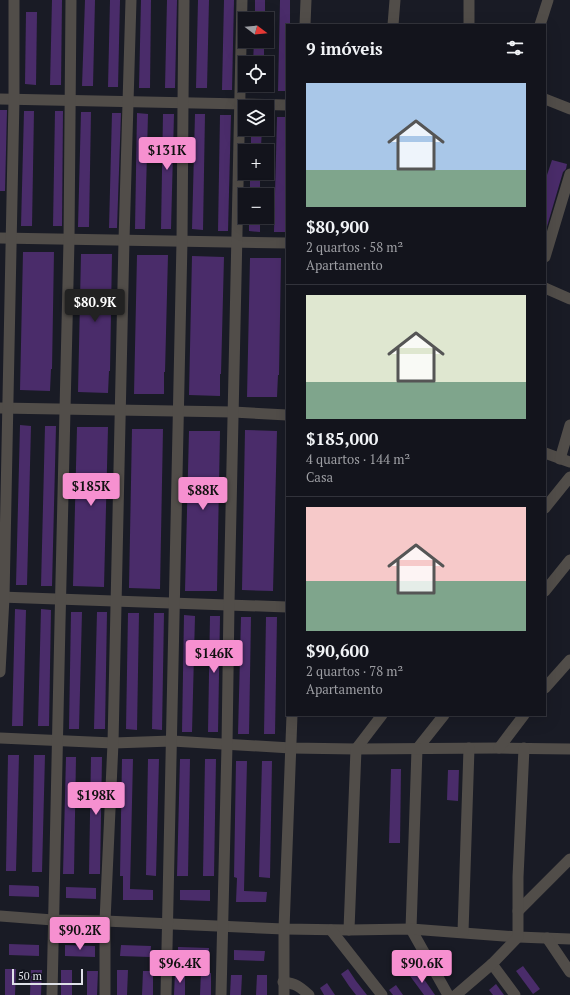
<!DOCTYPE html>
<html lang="pt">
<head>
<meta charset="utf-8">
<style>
  :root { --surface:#13141c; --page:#1c1d25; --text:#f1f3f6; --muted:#9d9ea3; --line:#32333b; --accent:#f690d0 }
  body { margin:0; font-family:"PT Serif",serif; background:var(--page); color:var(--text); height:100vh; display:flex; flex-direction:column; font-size:15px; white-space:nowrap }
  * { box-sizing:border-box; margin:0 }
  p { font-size:13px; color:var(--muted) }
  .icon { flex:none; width:22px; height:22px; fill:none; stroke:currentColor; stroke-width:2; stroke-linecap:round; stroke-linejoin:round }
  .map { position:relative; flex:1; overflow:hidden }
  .drawer { position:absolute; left:286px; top:24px; width:260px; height:692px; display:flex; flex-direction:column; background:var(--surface); border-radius:0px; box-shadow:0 4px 16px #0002,0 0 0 1px var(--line) }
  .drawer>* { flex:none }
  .needle { width:26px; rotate:106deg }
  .controls { position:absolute; left:238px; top:12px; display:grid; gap:8px }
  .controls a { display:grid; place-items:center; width:36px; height:36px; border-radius:0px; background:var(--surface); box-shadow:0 4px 16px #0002,0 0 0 1px var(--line); font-size:20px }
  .scale { position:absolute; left:12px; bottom:10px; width:71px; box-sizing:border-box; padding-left:4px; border:2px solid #dfe1e8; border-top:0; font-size:11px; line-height:14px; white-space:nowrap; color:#dfe1e8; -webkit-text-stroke:3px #10121c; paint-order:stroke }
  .price { position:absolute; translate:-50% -34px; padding:0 9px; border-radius:4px; background:var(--accent); color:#111; font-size:13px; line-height:26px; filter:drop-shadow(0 1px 2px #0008) }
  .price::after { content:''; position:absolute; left:50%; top:24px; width:12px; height:9px; margin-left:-6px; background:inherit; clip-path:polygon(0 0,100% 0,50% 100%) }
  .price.active { background:#222; color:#fff }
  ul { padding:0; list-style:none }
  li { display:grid; align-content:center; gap:8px; height:212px; padding:0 20px }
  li+li { border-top:1px solid var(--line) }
  li span { display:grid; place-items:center; height:124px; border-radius:0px; color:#555 }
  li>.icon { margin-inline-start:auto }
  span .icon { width:72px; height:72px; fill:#fffc; stroke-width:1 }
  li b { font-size:17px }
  h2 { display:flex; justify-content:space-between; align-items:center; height:48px; padding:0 20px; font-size:17px }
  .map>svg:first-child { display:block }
  .building { fill:#4a2c6a }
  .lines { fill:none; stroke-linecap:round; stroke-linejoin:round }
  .minor { stroke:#514d49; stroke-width:11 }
</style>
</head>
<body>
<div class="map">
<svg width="570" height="995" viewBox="0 0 570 995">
  <rect width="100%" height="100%" fill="#191b25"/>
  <g class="building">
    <polygon points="52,0 62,0 61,85 50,85"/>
    <polygon points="85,0 95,0 93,86 82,86"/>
    <polygon points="110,0 120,0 118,87 108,87"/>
    <polygon points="141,0 151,0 150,88 139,88"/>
    <polygon points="167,0 177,0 175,88 165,88"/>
    <polygon points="198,0 209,0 207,88 196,88"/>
    <polygon points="224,0 234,0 232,90 222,90"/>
    <rect x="255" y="0" width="10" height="19"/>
    <polygon points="280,0 290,0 290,25 287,25 287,91 278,91"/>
    <polygon points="26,12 37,12 36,85 25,84"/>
    <polygon points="254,41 264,41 264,63 253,63"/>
    <polygon points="0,110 7,110 5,191 0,191"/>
    <polygon points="24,111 34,111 32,226 21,226"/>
    <polygon points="55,111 63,111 62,226 53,226"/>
    <polygon points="81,112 91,112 89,227 78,227"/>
    <polygon points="112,113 121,113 117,228 109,228"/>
    <polygon points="137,113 148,114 145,229 135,229"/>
    <polygon points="163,114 174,114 171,229 161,229"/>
    <polygon points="195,114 205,114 203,230 192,229"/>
    <polygon points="220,115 231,115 228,231 218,231"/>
    <polygon points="277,117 287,117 285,232 274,232"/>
    <polygon points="251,129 262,129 261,147 251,146"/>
    <polygon points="552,160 567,164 566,169 563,172 546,230 545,181"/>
    <rect x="250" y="173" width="10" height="16"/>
    <polygon points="249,217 260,217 260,232 249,231"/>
    <polygon points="23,252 54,252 52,369 51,369 50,391 20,390"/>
    <polygon points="81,254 112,254 110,371 109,371 108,393 78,392"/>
    <polygon points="137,255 168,255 165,372 164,372 164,394 134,394"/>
    <polygon points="192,256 224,257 221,374 220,374 220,396 189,395"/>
    <polygon points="250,258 281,258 279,375 278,375 277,397 247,397"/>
    <polygon points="20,425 31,426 27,585 16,585"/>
    <polygon points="45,426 56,426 52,586 41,586"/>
    <polygon points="77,427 108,427 104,587 73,586"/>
    <polygon points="132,429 163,429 160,589 129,588"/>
    <polygon points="245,430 277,431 273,591 242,590"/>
    <polygon points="189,431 220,431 217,591 185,591"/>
    <polygon points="15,609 26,610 23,726 12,726"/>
    <polygon points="41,609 51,610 49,726 38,726"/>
    <polygon points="71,612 82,612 79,729 69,729"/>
    <polygon points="97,612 107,612 105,729 94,729"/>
    <polygon points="128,613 139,613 137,730 126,729"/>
    <polygon points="154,613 164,613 162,730 152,729"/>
    <polygon points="184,615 195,616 192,732 182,732"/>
    <polygon points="210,616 220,616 218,732 208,732"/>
    <polygon points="241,617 251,617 249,734 238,734"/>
    <polygon points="266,617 277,617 275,734 264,734"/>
    <polygon points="8,755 19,755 16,871 6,871"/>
    <polygon points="34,755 45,755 42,872 32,872"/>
    <polygon points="66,757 76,757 74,874 63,874"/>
    <polygon points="91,757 102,757 100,874 89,874"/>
    <polygon points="122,759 133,759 130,889 153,890 153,900 123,900 123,876 120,876"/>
    <polygon points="148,759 159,759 156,876 146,875"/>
    <polygon points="180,759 190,759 188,876 177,876"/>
    <polygon points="205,759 216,759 214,876 203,876"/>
    <polygon points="236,761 247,761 244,891 267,892 266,902 236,902 237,878 234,877"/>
    <polygon points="262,761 272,761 270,878 259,877"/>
    <polygon points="391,769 401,769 400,843 389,843"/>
    <polygon points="448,770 459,770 458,801 447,800"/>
    <polygon points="9,885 38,886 39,887 39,897 9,896"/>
    <polygon points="66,887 96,888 96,899 66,898"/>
    <polygon points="180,890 210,890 210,901 180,900"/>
    <polygon points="9,944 39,945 39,956 9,955"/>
    <polygon points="65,945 95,946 95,957 65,956"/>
    <polygon points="121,945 151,946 150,957 120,956"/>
    <polygon points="178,947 209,948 208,959 178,958"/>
    <polygon points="234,950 265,951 264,961 234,960"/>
    <polygon points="523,966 540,989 533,994 516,971"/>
    <polygon points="5,969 16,969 15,995 5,995"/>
    <polygon points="348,969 356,981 367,995 356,995 349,986 341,974"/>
    <polygon points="31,970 42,970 41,995 30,995"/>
    <rect x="61" y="970" width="11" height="25"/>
    <polygon points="117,970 128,970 127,995 117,995"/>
    <polygon points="87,971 98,971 97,995 87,995"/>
    <polygon points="143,971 153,971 153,995 142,995"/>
    <polygon points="417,971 426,982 435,995 424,995 410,976"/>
    <polygon points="175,972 185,972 185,995 174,995"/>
    <polygon points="201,972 211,973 211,995 200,995"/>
    <polygon points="231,975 242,975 241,995 230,995"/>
    <polygon points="257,975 267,975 267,995 256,995"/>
    <polygon points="327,983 335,995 324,995 320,988"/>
    <polygon points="496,984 504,995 493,995 489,990"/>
    <polygon points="396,985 403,995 393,995 389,990"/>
  </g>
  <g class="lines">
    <g class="minor">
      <polyline points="305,25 306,0"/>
      <polyline points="393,25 395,0"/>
      <polyline points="469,25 469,0"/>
      <polyline points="540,25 548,0"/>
      <polyline points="0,99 287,105"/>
      <polyline points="545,99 570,109"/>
      <polyline points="0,238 287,243"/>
      <polyline points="545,257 570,174"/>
      <polyline points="545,288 570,299"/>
      <polyline points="0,408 233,412 287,415"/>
      <polyline points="545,453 570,462"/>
      <polyline points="560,459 570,425"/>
      <polyline points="545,508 570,477"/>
      <polyline points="545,591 570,560"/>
      <polyline points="0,597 287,607"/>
      <polyline points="0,672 4,598 14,99 14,0"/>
      <polyline points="545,688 570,660"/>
      <polyline points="444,715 417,749 411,929 448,995"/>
      <polyline points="0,738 113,743 172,741 291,748 356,749 499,748 570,749"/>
      <polyline points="499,748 524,715"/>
      <polyline points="518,911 570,859"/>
      <polyline points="0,916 53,920 105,921 284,929 349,930 411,929 518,937 570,939"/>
      <polyline points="331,930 382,995"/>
      <polyline points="349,930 356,749 382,715"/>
      <polyline points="463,932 469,748"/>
      <polyline points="547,938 570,972"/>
      <polyline points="492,964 515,995"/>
      <path d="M283 982C297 984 299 986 309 995"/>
      <path d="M52 995C56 743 64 492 69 240 70 160 70 80 71 0"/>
      <polyline points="105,995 105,921 113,743 124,240 131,0"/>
      <polyline points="166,995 182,241 183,103 184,0"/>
      <polyline points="221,995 227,745 229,604 242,0"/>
      <polyline points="284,995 284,929 292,715"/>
      <polyline points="456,995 492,964 518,937 518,877 524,748"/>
    </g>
  </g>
</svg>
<div class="controls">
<a><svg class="needle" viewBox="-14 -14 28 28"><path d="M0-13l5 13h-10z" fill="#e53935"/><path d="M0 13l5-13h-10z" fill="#9d9ea3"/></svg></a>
<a><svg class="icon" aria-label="locate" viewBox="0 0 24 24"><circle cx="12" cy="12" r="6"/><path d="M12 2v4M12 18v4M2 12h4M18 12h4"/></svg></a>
<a><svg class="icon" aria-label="layers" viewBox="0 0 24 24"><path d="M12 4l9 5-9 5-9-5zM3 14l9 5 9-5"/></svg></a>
<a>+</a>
<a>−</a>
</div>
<div class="scale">50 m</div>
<b class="price" style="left:167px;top:171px">$131K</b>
<b class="price active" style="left:95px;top:323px">$80.9K</b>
<b class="price" style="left:91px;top:507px">$185K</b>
<b class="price" style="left:203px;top:511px">$88K</b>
<b class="price" style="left:214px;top:674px">$146K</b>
<b class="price" style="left:96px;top:816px">$198K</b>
<b class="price" style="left:80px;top:951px">$90.2K</b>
<b class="price" style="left:180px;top:984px">$96.4K</b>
<b class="price" style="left:422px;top:984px">$90.6K</b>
<section class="drawer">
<h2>9 imóveis<svg class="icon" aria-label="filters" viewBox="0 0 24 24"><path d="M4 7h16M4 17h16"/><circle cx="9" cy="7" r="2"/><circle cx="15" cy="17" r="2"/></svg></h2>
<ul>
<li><span style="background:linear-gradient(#a9c7e8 70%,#7fa58c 0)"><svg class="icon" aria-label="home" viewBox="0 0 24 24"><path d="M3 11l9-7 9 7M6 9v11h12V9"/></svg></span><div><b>$80,900</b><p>2 quartos · 58 m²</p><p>Apartamento</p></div></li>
<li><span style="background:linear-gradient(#dfe7d0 70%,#7fa58c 0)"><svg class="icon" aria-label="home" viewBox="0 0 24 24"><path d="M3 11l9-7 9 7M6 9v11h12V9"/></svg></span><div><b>$185,000</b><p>4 quartos · 144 m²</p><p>Casa</p></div></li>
<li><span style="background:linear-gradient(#f6c9c9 60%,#7fa58c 0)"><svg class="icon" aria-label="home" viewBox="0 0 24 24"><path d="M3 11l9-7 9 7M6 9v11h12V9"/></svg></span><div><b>$90,600</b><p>2 quartos · 78 m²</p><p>Apartamento</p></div></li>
</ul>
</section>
</div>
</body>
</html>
